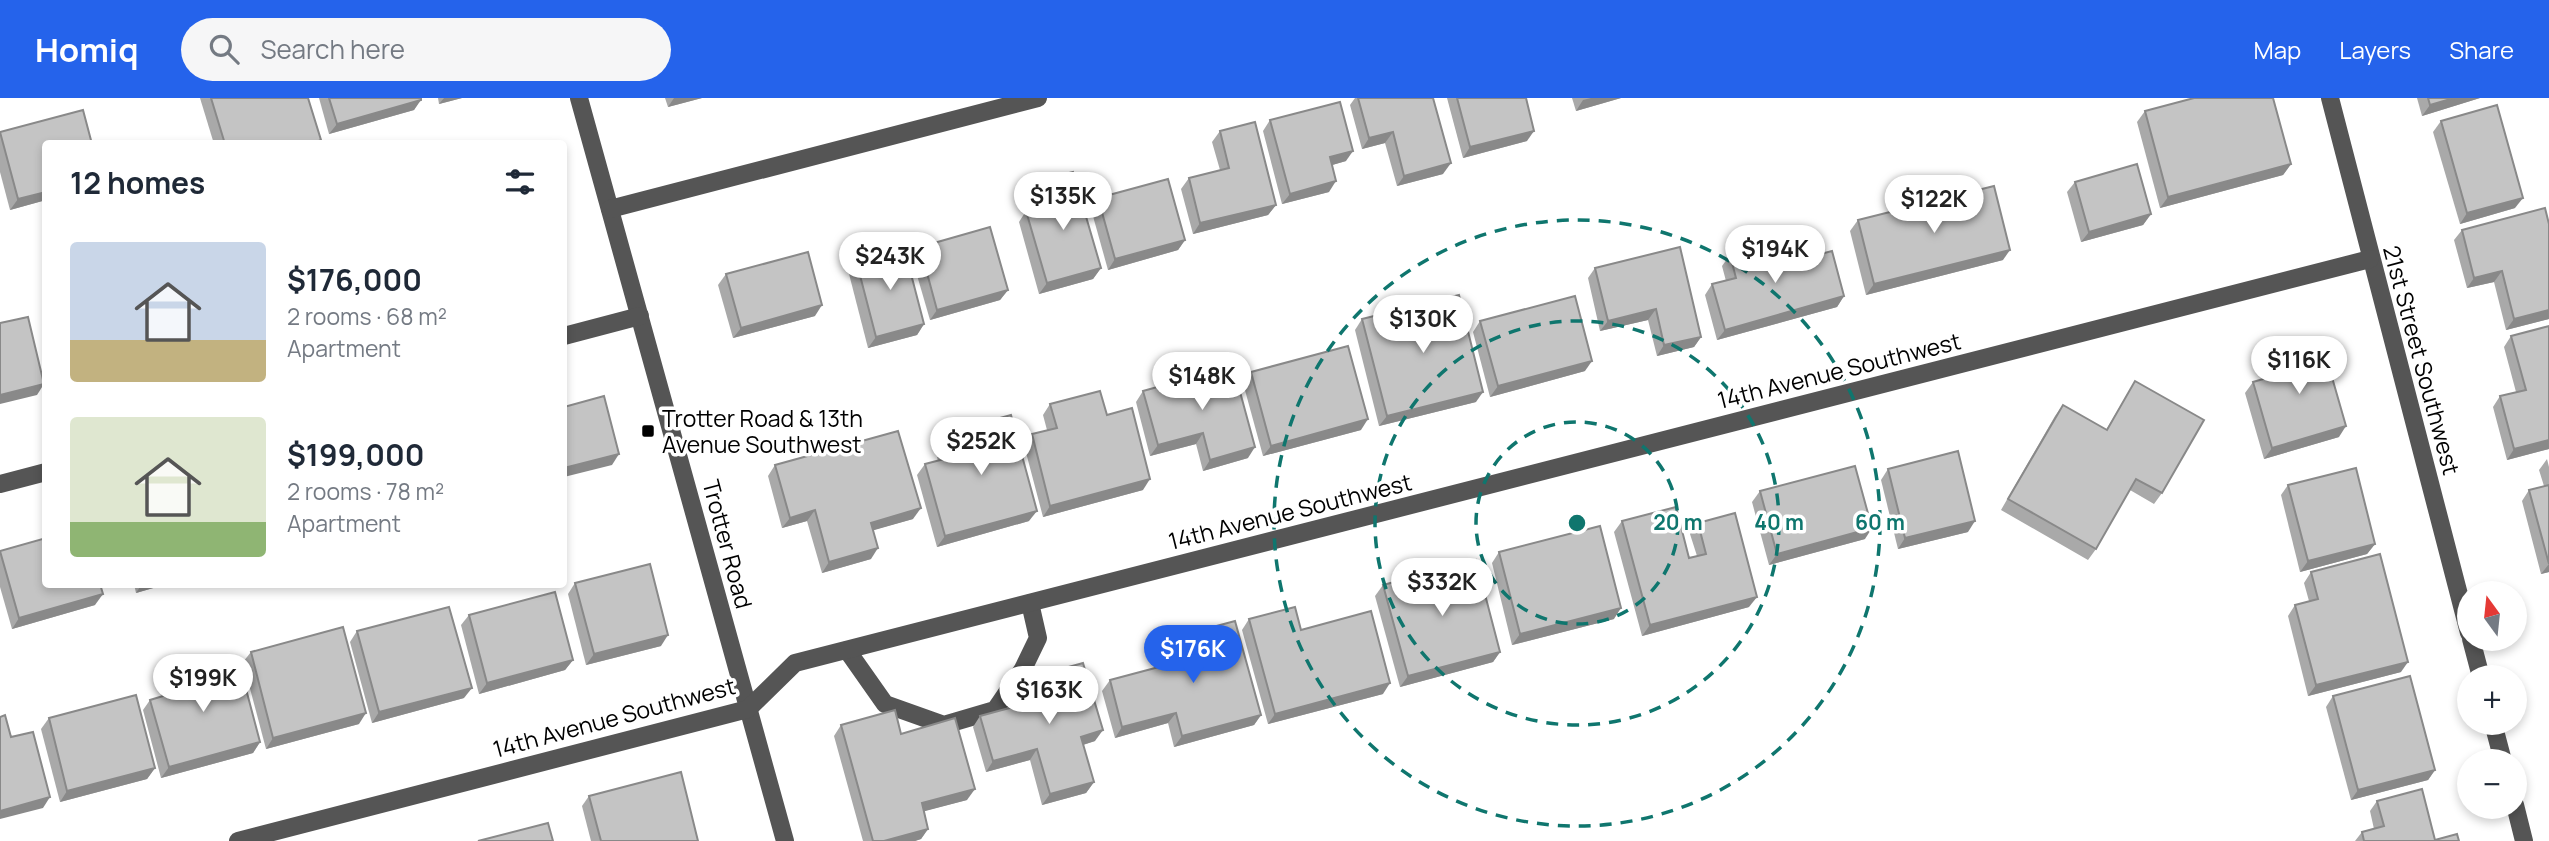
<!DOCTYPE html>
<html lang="en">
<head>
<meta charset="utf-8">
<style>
  :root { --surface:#fff; --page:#f6f6f7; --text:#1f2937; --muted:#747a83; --accent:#2563eb }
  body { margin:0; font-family:Manrope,sans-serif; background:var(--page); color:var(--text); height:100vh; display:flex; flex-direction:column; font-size:26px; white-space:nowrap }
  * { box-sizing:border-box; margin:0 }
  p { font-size:23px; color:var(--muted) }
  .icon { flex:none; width:38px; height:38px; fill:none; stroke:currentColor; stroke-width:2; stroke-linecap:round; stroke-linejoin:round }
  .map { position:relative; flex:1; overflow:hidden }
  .side { position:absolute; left:42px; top:42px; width:525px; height:448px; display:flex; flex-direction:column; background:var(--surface); border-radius:7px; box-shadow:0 4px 10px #0003 }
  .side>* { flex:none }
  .needle { width:46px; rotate:345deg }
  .controls { position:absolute; left:2457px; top:483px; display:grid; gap:14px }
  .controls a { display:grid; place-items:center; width:70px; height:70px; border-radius:50%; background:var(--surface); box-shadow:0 4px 10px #0003; font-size:35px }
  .price { position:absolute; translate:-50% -60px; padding:0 16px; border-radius:24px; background:#fff; color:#222; font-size:23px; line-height:46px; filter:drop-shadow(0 2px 4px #0008) }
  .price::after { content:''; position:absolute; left:50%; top:42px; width:21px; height:16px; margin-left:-10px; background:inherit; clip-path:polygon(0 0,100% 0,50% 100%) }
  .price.current { background:var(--accent); color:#fff }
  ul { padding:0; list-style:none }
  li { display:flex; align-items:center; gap:21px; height:175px; padding:0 28px }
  li span { display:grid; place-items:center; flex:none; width:196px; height:140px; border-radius:7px; color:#555 }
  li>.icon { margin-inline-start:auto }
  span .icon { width:84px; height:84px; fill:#fffc; stroke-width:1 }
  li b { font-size:30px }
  h2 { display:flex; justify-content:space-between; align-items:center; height:84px; padding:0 28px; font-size:30px }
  header { display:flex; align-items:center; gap:42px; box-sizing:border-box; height:98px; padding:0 35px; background:var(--accent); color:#fff }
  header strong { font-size:33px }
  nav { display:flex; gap:38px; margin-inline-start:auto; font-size:24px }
  .search { width:490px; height:63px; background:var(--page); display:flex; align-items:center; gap:18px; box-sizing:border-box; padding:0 24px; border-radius:38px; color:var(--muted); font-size:26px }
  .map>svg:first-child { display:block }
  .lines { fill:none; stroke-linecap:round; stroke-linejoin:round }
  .minor { stroke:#555; stroke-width:18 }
  .wall { fill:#a9a9a9 }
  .shaded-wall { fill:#898989 }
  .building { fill:#c4c4c4; stroke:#898989; stroke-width:2 }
  .ring { fill:none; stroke:#0f766e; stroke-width:3.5; stroke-dasharray:12 9 }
  .poi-dot { fill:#000; stroke:#fff; stroke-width:2.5 }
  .labels { text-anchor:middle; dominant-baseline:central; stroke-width:7; stroke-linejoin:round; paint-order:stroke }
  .street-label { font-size:23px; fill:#000; stroke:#fff }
  .poi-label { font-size:23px; fill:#000; stroke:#fff; text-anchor:start }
  .centre { fill:#0f766e; stroke:#fff; stroke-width:3.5 }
  .ring-label { font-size:21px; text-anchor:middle; font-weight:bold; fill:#0f766e; stroke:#fff; stroke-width:7; stroke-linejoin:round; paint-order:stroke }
</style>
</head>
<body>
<header>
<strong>Homiq</strong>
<div class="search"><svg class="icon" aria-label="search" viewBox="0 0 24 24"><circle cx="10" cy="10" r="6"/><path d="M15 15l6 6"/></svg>Search here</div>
<nav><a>Map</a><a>Layers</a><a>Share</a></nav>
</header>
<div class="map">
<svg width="2549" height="743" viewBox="0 0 2549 743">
  <rect width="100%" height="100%" fill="#fff"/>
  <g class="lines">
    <g class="minor">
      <polyline points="579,0 785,743"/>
      <polyline points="2330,0 2469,535"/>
      <polyline points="610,111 1038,0"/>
      <polyline points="564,238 640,218"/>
      <polyline points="0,386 46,374"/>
      <polyline points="2471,541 2481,579"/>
      <polyline points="847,552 885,606 944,627 995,612 1023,571 1038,540 1030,505"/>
      <polyline points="2493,625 2503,663"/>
      <polyline points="2515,707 2524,743"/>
      <polyline points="238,743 748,611 795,565 2370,161"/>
    </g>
  </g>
  <g class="wall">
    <polygon points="200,0 308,0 319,46 214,46"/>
    <polygon points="319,0 421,0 414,12 329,36"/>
    <polygon points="438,0 462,0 439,6"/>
    <polygon points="665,0 702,0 668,9"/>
    <polygon points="1355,0 1433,0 1443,76 1397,88 1385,45 1362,51 1350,7"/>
    <polygon points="1447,0 1526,0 1527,43 1463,60"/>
    <polygon points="1572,0 1621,0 1576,13"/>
    <polygon points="2417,0 2480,0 2422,18"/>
    <polygon points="2145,13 2291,66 2283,77 2160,110 2137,24"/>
    <polygon points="1270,22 1346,63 1332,67 1329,94 1282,106 1263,33"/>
    <polygon points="2441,23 2515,110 2460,126 2433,34"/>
    <polygon points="1220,33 1276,107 1268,117 1193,136 1181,91 1189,80 1220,72 1212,44"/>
    <polygon points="0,34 46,102 10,112 0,74"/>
    <polygon points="1046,81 1101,170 1093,181 1039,196 1019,124 1026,113 1043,108 1039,92"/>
    <polygon points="2075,84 2151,116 2143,127 2081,144 2067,94"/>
    <polygon points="1098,100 1185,142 1178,152 1108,172 1091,111"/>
    <polygon points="1858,122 2003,162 1866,197 1850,133"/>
    <polygon points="2462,132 2549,221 2506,232 2494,184 2467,190 2454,142"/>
    <polygon points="920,149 1008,192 1000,202 930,222 912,160"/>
    <polygon points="1730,157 1783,166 1844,198 1837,209 1717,242 1705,197 1712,186 1726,183 1722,168"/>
    <polygon points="856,162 924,226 917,237 868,250 848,172"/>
    <polygon points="1595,170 1701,239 1694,249 1657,258 1648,222 1600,233 1588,180"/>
    <polygon points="726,176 815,218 733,240 718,187"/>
    <polygon points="46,208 46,227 42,214"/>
    <polygon points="1362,221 1476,304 1379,328 1355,232"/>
    <polygon points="1480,223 1585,273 1490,299 1473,234"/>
    <polygon points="2511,238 2549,351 2507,362 2493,309 2500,298 2516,294 2504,249"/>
    <polygon points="2271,255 2339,339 2264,361 2245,295 2253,284 2268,280 2263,266"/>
    <polygon points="1251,274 1361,332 1263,358 1243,285"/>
    <polygon points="2135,283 2162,395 2154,406 2130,392 2096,451 2088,462 2001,412 2055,318 2063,307 2106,332"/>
    <polygon points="1143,293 1248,360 1203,373 1196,346 1150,358 1136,304"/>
    <polygon points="1050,306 1107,317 1143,392 1043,419 1024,347 1032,336 1047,332 1043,317"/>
    <polygon points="941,336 1029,423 937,449 917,377 925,366 938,363 934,346"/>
    <polygon points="2547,361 2549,369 2549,474 2541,476 2522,403 2529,392 2544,388 2539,372"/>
    <polygon points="775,367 913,421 873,432 871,461 822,475 807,423 782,430 768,378"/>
    <polygon points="1888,371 1968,434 1898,451 1881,382"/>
    <polygon points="2288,387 2375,446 2367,456 2300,474 2281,397"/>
    <polygon points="1760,393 1865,441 1769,467 1752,404"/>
    <polygon points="1622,423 1689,460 1697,458 1690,436 1698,425 1749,509 1642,538 1614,434"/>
    <polygon points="0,453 95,507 12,531 0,489"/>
    <polygon points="1499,454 1614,521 1512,547 1492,465"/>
    <polygon points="2311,474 2401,574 2308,598 2288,518 2295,507 2309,503 2304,485"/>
    <polygon points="575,485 661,548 586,567 568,496"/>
    <polygon points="134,486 167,486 136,495"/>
    <polygon points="1383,487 1500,554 1493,564 1400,589 1375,498"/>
    <polygon points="469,517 573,562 565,572 479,596 461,527"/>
    <polygon points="1249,521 1301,532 1383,596 1268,626 1242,532"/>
    <polygon points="357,533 464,600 372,625 350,544"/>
    <polygon points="1183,537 1261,617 1254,627 1174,649 1168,625 1115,640 1102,593 1110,582 1179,563 1175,548"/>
    <polygon points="251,554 359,626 266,651 243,564"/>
    <polygon points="167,572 219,582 260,644 253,655 161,680 143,612 150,602 164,598 160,583"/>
    <polygon points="1018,583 1095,643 1083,647 1094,684 1086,695 1042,707 1030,662 986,674 973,629 980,618 1014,609 1010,594"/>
    <polygon points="2333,598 2435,672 2428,682 2351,702 2326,609"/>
    <polygon points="49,620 155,670 147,681 60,704 41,631"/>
    <polygon points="841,627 967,702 924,713 928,731 921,741 915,743 863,743 834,638"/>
    <polygon points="589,698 698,743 591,743 582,708"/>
    <polygon points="2377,703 2435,742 2459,743 2355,743 2362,734 2374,731 2370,713"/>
  </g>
  <g class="shaded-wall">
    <polygon points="444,0 462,0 439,6"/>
    <polygon points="674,0 702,0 668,9"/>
    <polygon points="1591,0 1621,0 1576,13 1583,2"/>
    <polygon points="2454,0 2480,0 2422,18 2430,7"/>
    <polygon points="421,2 414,12 329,36 337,26"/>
    <polygon points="1534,33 1527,43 1463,60 1470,49"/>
    <polygon points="1393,34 1385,45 1362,51 1369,40"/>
    <polygon points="1353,53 1346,63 1322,70 1330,59"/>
    <polygon points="1451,65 1443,76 1397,88 1404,78"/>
    <polygon points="2291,66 2283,77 2160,110 2168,99"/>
    <polygon points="1336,83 1329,94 1282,106 1290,96"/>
    <polygon points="46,94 46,102 10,112 18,101"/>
    <polygon points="2523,100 2515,110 2460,126 2467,115"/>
    <polygon points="1276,107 1268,117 1193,136 1200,125"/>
    <polygon points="2151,116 2143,127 2081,144 2089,134"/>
    <polygon points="1185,142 1178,152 1108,172 1115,161"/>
    <polygon points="2010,152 2003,162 1866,197 1874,186"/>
    <polygon points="1101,170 1093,181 1039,196 1047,185"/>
    <polygon points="2502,173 2494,184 2467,190 2474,180"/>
    <polygon points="1008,192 1000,202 930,222 937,212"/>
    <polygon points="1844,198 1837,209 1717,242 1725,232"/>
    <polygon points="822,207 815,218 733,240 741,230"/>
    <polygon points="1656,211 1648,222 1600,233 1608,223"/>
    <polygon points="2549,212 2549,221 2506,232 2514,221"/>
    <polygon points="924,226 917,237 868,250 876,239"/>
    <polygon points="1701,239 1694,249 1657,258 1664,247"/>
    <polygon points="1592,263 1585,273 1490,299 1498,288"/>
    <polygon points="44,286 37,297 0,306 0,297"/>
    <polygon points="1483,294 1476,304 1379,328 1387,318"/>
    <polygon points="1368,321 1361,332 1263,358 1271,348"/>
    <polygon points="2346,328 2339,339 2264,361 2272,350"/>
    <polygon points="1203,335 1196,346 1150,358 1158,347"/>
    <polygon points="2549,342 2549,351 2507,362 2514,351"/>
    <polygon points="1255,349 1248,360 1203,373 1210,362"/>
    <polygon points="619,356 612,367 564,379 564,370"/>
    <polygon points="1150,381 1143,392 1043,419 1050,408"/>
    <polygon points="921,410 913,421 864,435 871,425"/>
    <polygon points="815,412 807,423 782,430 790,420"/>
    <polygon points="1037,413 1029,423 937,449 945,438"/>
    <polygon points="1975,423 1968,434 1898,451 1905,440"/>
    <polygon points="1872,430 1865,441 1769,467 1777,456"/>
    <polygon points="2375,446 2367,456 2300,474 2308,463"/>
    <polygon points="878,450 871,461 822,475 829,464"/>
    <polygon points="2549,466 2549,474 2541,476"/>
    <polygon points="142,486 167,486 136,495"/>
    <polygon points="103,496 95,507 12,531 19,520"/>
    <polygon points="1757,499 1749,509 1642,538 1650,527"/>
    <polygon points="1621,510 1614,521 1512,547 1520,536"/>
    <polygon points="668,537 661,548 586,567 594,556"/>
    <polygon points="1500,554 1493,564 1400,589 1408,578"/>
    <polygon points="573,562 565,572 479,596 487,585"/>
    <polygon points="2408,564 2401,574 2308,598 2316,587"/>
    <polygon points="1390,585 1383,596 1268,626 1275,616"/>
    <polygon points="472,590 464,600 372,625 379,614"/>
    <polygon points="366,615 359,626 266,651 273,640"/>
    <polygon points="1176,615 1168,625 1115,640 1122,629"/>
    <polygon points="1261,617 1254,627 1174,649 1182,638"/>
    <polygon points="1103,632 1095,643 1073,650 1081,639"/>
    <polygon points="260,644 253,655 161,680 169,669"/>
    <polygon points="1037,651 1030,662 986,674 993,663"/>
    <polygon points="155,670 147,681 60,704 67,693"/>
    <polygon points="2435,672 2428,682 2351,702 2358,692"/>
    <polygon points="1094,684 1086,695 1042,707 1050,696"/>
    <polygon points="975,691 967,702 914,716 922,705"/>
    <polygon points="50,699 43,710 0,721 0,713"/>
    <polygon points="928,731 921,741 915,743 884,743"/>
  </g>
  <g class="building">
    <polygon points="211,0 308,0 321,42 312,46 225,46"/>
    <polygon points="329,0 421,0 421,2 337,26"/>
    <polygon points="1358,0 1433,0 1451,65 1404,78 1393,34 1369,40"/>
    <polygon points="1457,0 1526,0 1534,33 1470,49"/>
    <polygon points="2194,0 2273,0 2291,66 2168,99 2145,13"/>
    <polygon points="2428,0 2454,0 2430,7"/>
    <polygon points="1340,4 1353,53 1330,59 1336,83 1290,96 1270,22"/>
    <polygon points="2497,7 2523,100 2467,115 2441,23"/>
    <polygon points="83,12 92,46 46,46 46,94 18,101 0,34"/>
    <polygon points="1255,24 1276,107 1200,125 1189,80 1229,70 1220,33"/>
    <polygon points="2137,66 2151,116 2089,134 2075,84"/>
    <polygon points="1073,74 1101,170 1047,185 1026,113 1053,106 1046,81"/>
    <polygon points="1168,81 1185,142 1115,161 1098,100"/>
    <polygon points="1994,88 2010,152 1874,186 1858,122"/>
    <polygon points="2545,110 2549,126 2549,212 2514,221 2502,173 2474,180 2462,132"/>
    <polygon points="990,129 1008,192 937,212 920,149"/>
    <polygon points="1777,143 1783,166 1832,153 1844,198 1725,232 1712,186 1736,180 1730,157"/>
    <polygon points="904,149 924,226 876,239 856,162"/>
    <polygon points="1680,149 1701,239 1664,247 1656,211 1608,223 1595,170"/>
    <polygon points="808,154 822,207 741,230 726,176"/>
    <polygon points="1459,197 1483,294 1387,318 1362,221"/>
    <polygon points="1575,198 1592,263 1498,288 1480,223"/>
    <polygon points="28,219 44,286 0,297 0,225"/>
    <polygon points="2549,228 2549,342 2514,351 2500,298 2526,292 2511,238"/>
    <polygon points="2321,241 2346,328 2272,350 2253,284 2277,277 2271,255"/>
    <polygon points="1348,248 1368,321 1271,348 1251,274"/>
    <polygon points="1233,268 1255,349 1210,362 1203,335 1158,347 1143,293"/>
    <polygon points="2135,283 2204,322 2162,395 2136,381 2096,451 2008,401 2063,307 2107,332"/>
    <polygon points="1100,293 1107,317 1132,310 1150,381 1050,408 1032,336 1057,330 1050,306"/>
    <polygon points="604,298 619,356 564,370 564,309"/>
    <polygon points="1011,317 1037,413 945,438 925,366 948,360 941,336"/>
    <polygon points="898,333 921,410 871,425 878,450 829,464 815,412 790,420 775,367"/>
    <polygon points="1958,353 1975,423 1905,440 1888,371"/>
    <polygon points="1855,368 1872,430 1777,456 1760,393"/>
    <polygon points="2356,370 2375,446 2308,463 2288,387"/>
    <polygon points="2549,387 2549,466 2529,392"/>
    <polygon points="1676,409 1689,460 1706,456 1698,425 1735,415 1757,499 1650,527 1622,423"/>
    <polygon points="1600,428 1621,510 1520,536 1499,454"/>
    <polygon points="46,440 46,486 100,486 103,496 19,520 0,453"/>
    <polygon points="2380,456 2408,564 2316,587 2295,507 2318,501 2311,474"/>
    <polygon points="1476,462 1500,554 1408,578 1383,487"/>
    <polygon points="650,466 668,537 594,556 575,485"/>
    <polygon points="555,494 573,562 487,585 469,517"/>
    <polygon points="449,509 472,590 379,614 357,533"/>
    <polygon points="1295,509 1301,532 1371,513 1390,585 1275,616 1249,521"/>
    <polygon points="1235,523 1261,617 1182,638 1176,615 1122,629 1110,582 1189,561 1183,537"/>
    <polygon points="343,529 366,615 273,640 251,554"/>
    <polygon points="213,560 219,582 242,576 260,644 169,669 150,602 173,595 167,572"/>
    <polygon points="1083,565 1103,632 1081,639 1094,684 1050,696 1037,651 993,663 980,618 1024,606 1018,583"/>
    <polygon points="2410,578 2435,672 2358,692 2333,598"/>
    <polygon points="136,597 155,670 67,693 49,620"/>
    <polygon points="895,612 901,636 955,620 975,691 922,705 928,731 884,743 873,743 841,627"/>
    <polygon points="5,617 11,639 33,634 50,699 0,713 0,619"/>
    <polygon points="681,674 698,743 601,743 589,698"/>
    <polygon points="2422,691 2435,742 2457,736 2459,743 2364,743 2362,734 2384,728 2377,703"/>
    <polygon points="548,725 553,743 478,743"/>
  </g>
  <g class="ring">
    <circle cx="1577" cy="425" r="101"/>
    <circle cx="1577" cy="425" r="202"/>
    <circle cx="1577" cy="425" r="303"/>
  </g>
  <rect class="poi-dot" x="641" y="326" width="14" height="14" rx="3.5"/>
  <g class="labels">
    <g class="street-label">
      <text transform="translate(2422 262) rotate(75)">21st Street Southwest</text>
      <text transform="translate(1839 272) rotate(-14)">14th Avenue Southwest</text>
      <text transform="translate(1290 413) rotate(-14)">14th Avenue Southwest</text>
      <text transform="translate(728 446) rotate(75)">Trotter Road</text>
      <text transform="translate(614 619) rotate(-15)">14th Avenue Southwest</text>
    </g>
    <g class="poi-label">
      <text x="662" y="320">Trotter Road &amp; 13th<tspan x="662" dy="26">Avenue Southwest</tspan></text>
    </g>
  </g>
  <circle cx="1577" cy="425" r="10" class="centre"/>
  <g class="ring-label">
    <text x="1678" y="432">20 m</text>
    <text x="1779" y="432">40 m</text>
    <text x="1880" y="432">60 m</text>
  </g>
</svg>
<div class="controls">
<a><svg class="needle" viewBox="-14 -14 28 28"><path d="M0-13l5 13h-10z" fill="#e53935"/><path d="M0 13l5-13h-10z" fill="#747a83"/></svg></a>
<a>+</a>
<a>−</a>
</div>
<b class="price" style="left:1063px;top:134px">$135K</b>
<b class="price" style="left:1934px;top:137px">$122K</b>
<b class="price" style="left:1775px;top:187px">$194K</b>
<b class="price" style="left:890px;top:194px">$243K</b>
<b class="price" style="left:1423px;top:257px">$130K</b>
<b class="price" style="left:2299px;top:298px">$116K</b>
<b class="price" style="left:1202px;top:314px">$148K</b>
<b class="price" style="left:981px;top:379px">$252K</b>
<b class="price" style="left:1442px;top:520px">$332K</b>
<b class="price current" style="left:1193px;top:587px">$176K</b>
<b class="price" style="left:203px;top:616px">$199K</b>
<b class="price" style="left:1049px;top:628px">$163K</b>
<section class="side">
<h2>12 homes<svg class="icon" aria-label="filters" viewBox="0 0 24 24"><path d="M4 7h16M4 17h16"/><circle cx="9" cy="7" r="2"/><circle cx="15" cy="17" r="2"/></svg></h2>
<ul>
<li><span style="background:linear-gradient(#c9d6e8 70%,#c2b280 0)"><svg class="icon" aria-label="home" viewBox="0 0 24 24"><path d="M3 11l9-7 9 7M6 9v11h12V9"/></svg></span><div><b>$176,000</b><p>2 rooms · 68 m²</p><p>Apartment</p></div></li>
<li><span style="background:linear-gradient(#dfe7d0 75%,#8fb573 0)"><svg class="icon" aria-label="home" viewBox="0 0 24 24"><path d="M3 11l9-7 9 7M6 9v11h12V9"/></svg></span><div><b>$199,000</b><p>2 rooms · 78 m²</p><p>Apartment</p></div></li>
</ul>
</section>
</div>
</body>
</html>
